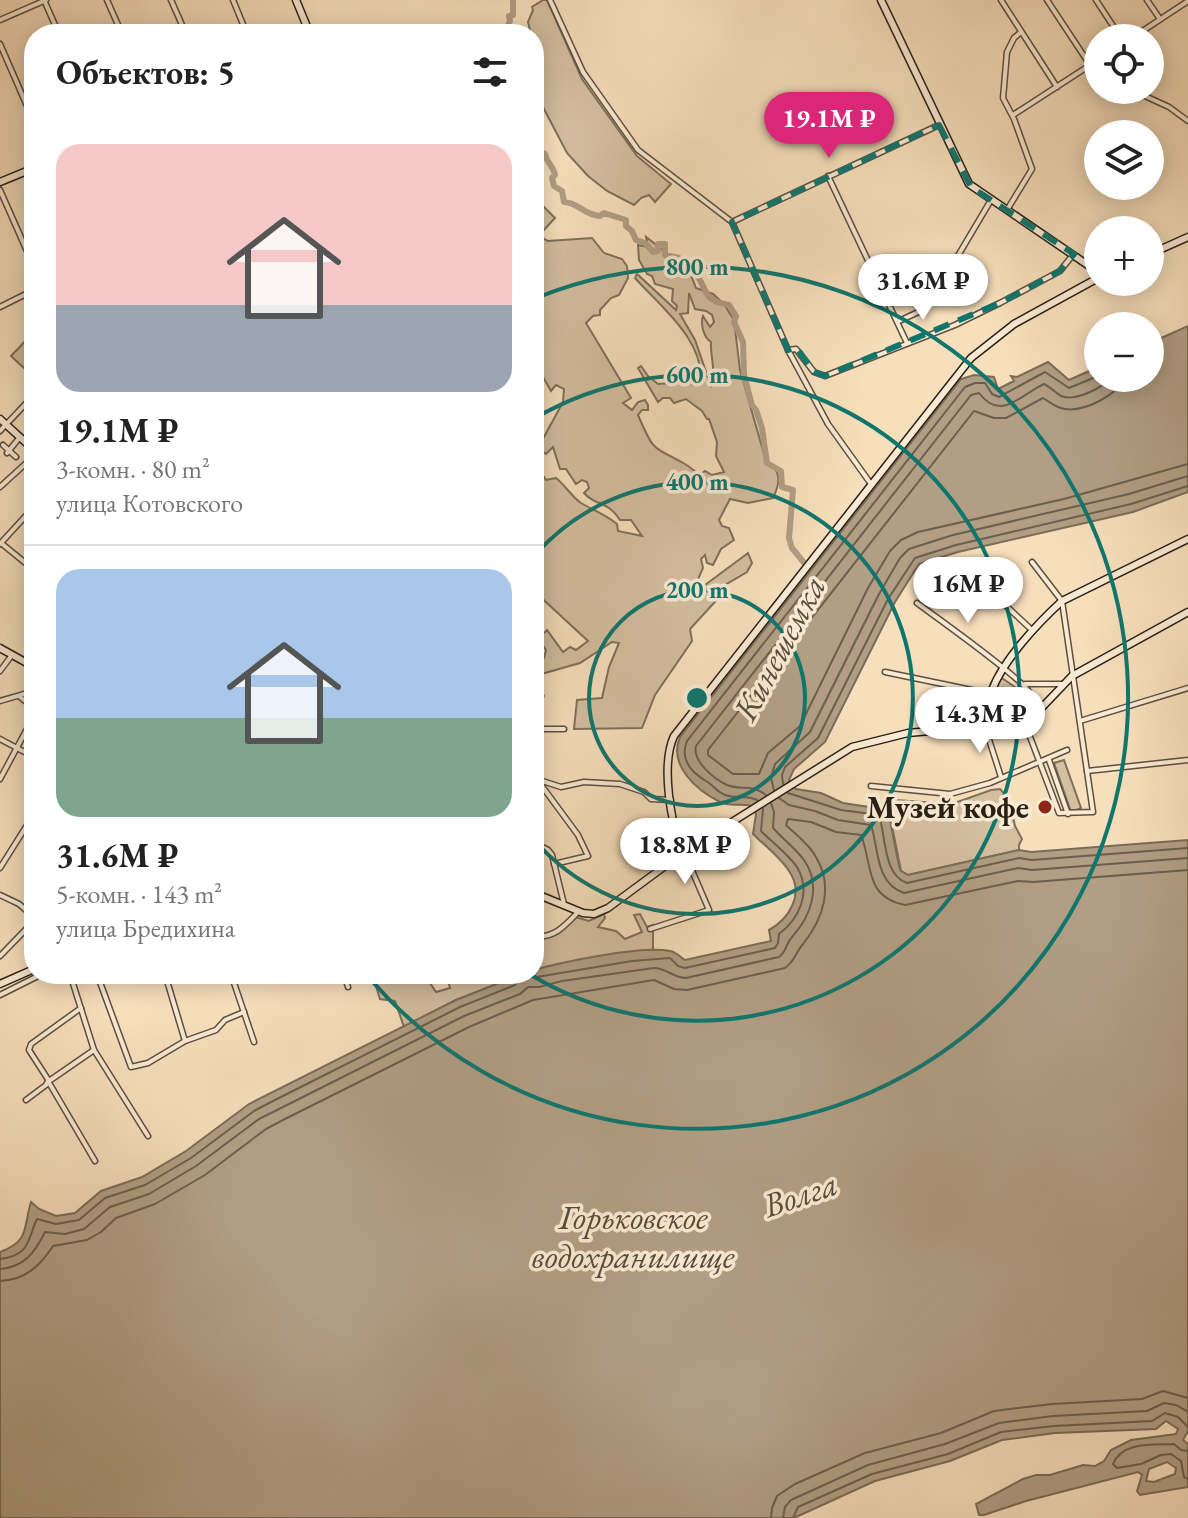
<!DOCTYPE html>
<html lang="ru">
<head>
<meta charset="utf-8">
<style>
  :root { --surface:#fff; --page:#f6f6f6; --text:#222; --muted:#767676; --line:#e0e0e0; --accent:#db2777 }
  body { margin:0; font-family:"EB Garamond",serif; background:var(--page); color:var(--text); height:100vh; display:flex; flex-direction:column; font-size:30px; white-space:nowrap }
  * { box-sizing:border-box; margin:0 }
  p { font-size:26px; color:var(--muted) }
  .icon { flex:none; width:44px; height:44px; fill:none; stroke:currentColor; stroke-width:2; stroke-linecap:round; stroke-linejoin:round }
  .map { position:relative; flex:1; overflow:hidden }
  .drawer { position:absolute; left:24px; top:24px; width:520px; height:960px; display:flex; flex-direction:column; background:var(--surface); border-radius:32px; box-shadow:0 4px 20px #0003 }
  .drawer>* { flex:none }
  .fabs { position:absolute; left:1084px; top:24px; display:grid; gap:16px }
  .fabs a { display:grid; place-items:center; width:80px; height:80px; border-radius:50%; background:var(--surface); box-shadow:0 4px 20px #0003; font-size:40px }
  .price { position:absolute; translate:-50% -68px; padding:0 18px; border-radius:28px; background:#fff; color:#222; font-size:26px; line-height:52px; filter:drop-shadow(0 2px 4px #0008) }
  .price::after { content:''; position:absolute; left:50%; top:48px; width:24px; height:18px; margin-left:-12px; background:inherit; clip-path:polygon(0 0,100% 0,50% 100%) }
  .price.selected { background:var(--accent); color:#fff }
  ul { padding:0; list-style:none }
  li { display:grid; align-content:center; gap:16px; height:424px; padding:0 32px }
  li+li { border-top:2px solid var(--line) }
  li span { display:grid; place-items:center; height:248px; border-radius:24px; color:#555 }
  li>.icon { margin-inline-start:auto }
  span .icon { width:144px; height:144px; fill:#fffc; stroke-width:1 }
  li b { font-size:34px }
  h2 { display:flex; justify-content:space-between; align-items:center; height:96px; padding:0 32px; font-size:34px }
  .map>svg:first-child { display:block }
  .green { fill:#d4bfa0; stroke:#7e705b; stroke-width:2; fill-rule:evenodd }
  .water { fill:#b19e84; stroke:#7a6c58; stroke-width:2; fill-rule:evenodd }
  .lines { fill:none; stroke-linecap:round; stroke-linejoin:round }
  .shore { stroke:#6c5f4d; stroke-width:2 }
  .river { stroke:#b19e84; stroke-width:6 }
  .street-casing { stroke:#5c5040; stroke-width:7 }
  .secondary-casing { stroke:#282016; stroke-width:9 }
  .street { stroke:#faead3; stroke-width:4 }
  .secondary { stroke:#faead3; stroke-width:6 }
  .marked { fill:none; stroke:#0f766e; stroke-width:6; stroke-dasharray:16 10; stroke-linejoin:round }
  .ring { fill:none; stroke:#0f766e; stroke-width:4 }
  .poi-dot { fill:#8f2418; stroke:#faead3; stroke-width:3 }
  .labels { text-anchor:middle; dominant-baseline:central; stroke-width:7; stroke-linejoin:round; paint-order:stroke }
  .poi-label { font-size:32px; font-weight:bold; fill:#282016; stroke:#faead3; text-anchor:end }
  .water-label { font-size:34px; font-style:italic; fill:#584c3c; stroke:#faead3 }
  .centre { fill:#0f766e; stroke:#faead3; stroke-width:4 }
  .ring-label { font-size:24px; text-anchor:middle; font-weight:bold; fill:#0f766e; stroke:#faead3; stroke-width:7; stroke-linejoin:round; paint-order:stroke }
</style>
</head>
<body>
<div class="map">
<svg width="1188" height="1518" viewBox="0 0 1188 1518">
  <rect width="100%" height="100%" fill="#f7dfbc"/>
  <filter id="stains"><feTurbulence type="fractalNoise" baseFrequency=".0025" numOctaves="4"/><feColorMatrix values="0 0 0 0 .2 0 0 0 0 .09 0 0 0 0 .02 0 0 0 .5 -.17"/></filter>
  <radialGradient id="worn" r=".72"><stop offset=".6" stop-color="#630" stop-opacity="0"/><stop offset="1" stop-color="#630" stop-opacity=".3"/></radialGradient>
  <g class="green">
    <polygon points="543,0 547,0 582,79 637,156 671,184 655,202 649,195 641,198 634,205 607,191 588,176 567,153 534,90 534,34 531,34 528,22 533,10 532,7"/>
    <path d="M542 205 555 218 543 231 542 238 548 241 592 238 604 253 622 259 627 266 628 278 619 295 611 298 600 310V315L593 316 586 323 631 398 623 403 632 410 638 402 645 400 648 405V410H642L638 415C654 452 651 445 685 464 692 468 693 472 701 474L705 471 712 475 724 472 716 456 717 442 709 419H707L702 411 686 399 674 403 670 398H663L658 402 638 368 641 366 648 376 658 384 689 382 693 385 700 384C707 342 659 305 635 278L637 274 676 310 677 306 672 301 673 289 655 284 652 276 647 274 639 260 638 245 648 247 646 237 689 270 696 288 713 294 724 304 734 320 740 370 766 461C782 469 780 484 773 498L748 503 730 499 719 520 722 526 729 528 734 540 721 549 713 565 707 563 705 555 701 559 703 568 696 584 701 588 748 553 752 563 747 572 725 585 724 592 690 629 692 641 655 695 642 728 574 729 577 700 602 698 609 667 619 643 612 642 580 663 538 675 542 683 534 692V668L544 658 546 650 538 639 547 630 563 652 570 647 576 650 588 641 534 591V462L546 480 556 478C565 485 572 497 581 503 593 510 605 514 617 524L618 531 642 536 631 520H620C606 499 596 507 584 493L589 488 587 482 582 480 576 484 566 469H560L553 447 546 454 538 448 563 402 564 389 556 385 551 391 543 377 534 374V212ZM689 293 695 309 706 311 712 315 714 322 710 327 703 316C700 324 704 338 711 342 710 356 717 376 711 386L695 340 680 314 688 313Z"/>
    <polygon points="33,333 34,358 24,368 11,356"/>
    <polygon points="999,676 1025,694 1021,721 990,724"/>
    <polygon points="1064,760 1081,808 1071,812 1054,763"/>
    <polygon points="1000,789 1009,799 1015,826 1022,839 1019,845 1019,850 908,875 901,871 889,811 885,809 896,800 952,804 991,790"/>
    <path d="M604 914 605 918 598 927 616 931 625 939 642 932 634 915 640 914 647 927 653 925V950L558 964 534 970V938C553 940 563 930 575 917L589 921Z"/>
    <polygon points="467,974 522,974 456,1000 404,1027 395,1001 380,999 375,983 408,976 430,983 436,992 450,988 447,977"/>
  </g>
  <path class="water" d="M1188 326V492L1133 512 958 552 919 564 895 602 825 742 794 769 789 780 796 789 821 793 843 803 888 810 899 866 901 871 908 875 1019 850 1031 852 1188 840V1431L1183 1440 1188 1444V1487L1140 1495 1137 1491 1142 1475 1138 1472 1026 1501 984 1515H979L976 1504 1023 1479 1036 1475H1050L1083 1465 1095 1466 1104 1461 1111 1450 1131 1440 1176 1434 1178 1429 1166 1421 1156 1429 1055 1433 1002 1440 950 1461 875 1481 794 1518H0V1252C30 1241 23 1228 31 1202L39 1209 56 1216 75 1213 101 1191 142 1177 186 1151 249 1104 456 1000 522 974H534V970C563 962 642 945 670 951 676 952 680 957 685 960L771 941 769 930C789 919 805 894 789 871 780 857 764 845 753 834L756 814 752 806C741 803 729 807 720 802 696 790 668 765 680 737L961 379 974 375 994 377 998 389 1014 381 1011 376 1017 377 1048 362 1069 380 1098 367V378H1150V343ZM1167 1462 1176 1468 1175 1474 1154 1482 1146 1481 1149 1469Z"/>
  <g class="lines">
    <g class="shore">
      <path d="M1126 378C1116 395 1085 412 1065 409 1056 408 1050 402 1043 398L1006 418H994L974 411 708 750V755L733 774H759L768 753 800 726 868 588 890 551 901 540 918 532 1064 499 1188 464"/>
      <polyline points="783,784 782,775 785,767 818,738 888,599 915,558 956,545 1131,504 1188,486"/>
      <polyline points="774,790 771,778 775,764 810,732 879,594 900,558 909,549 953,535 1129,494 1188,476"/>
      <path d="M788 793 841 810 879 815C886 836 883 875 907 883L1019 858 1032 860 1188 848"/>
      <path d="M766 795C751 783 741 791 727 785 714 779 692 761 696 746L971 395 979 393C1001 422 1020 395 1044 384 1050 387 1055 392 1061 396 1075 402 1101 388 1112 378"/>
      <path d="M779 798 789 805 815 811 838 820 871 825C879 849 875 883 904 893L1018 868 1032 870 1188 858"/>
      <path d="M757 800C746 795 736 799 725 795 719 793 714 787 709 783 693 774 679 760 687 741L965 387 975 383H985L992 394 999 397 1045 372 1069 388 1098 376"/>
      <path d="M528 974 537 977 632 961 670 958 678 966 685 968 775 948 778 943 779 934C799 919 812 892 797 867 788 854 773 843 761 831L763 809"/>
      <path d="M0 1259C31 1255 27 1240 37 1219L56 1224 79 1220 105 1198 145 1185 191 1158 254 1111 273 1101 460 1007 515 985 521 974"/>
      <path d="M0 1269C25 1267 35 1252 45 1232L65 1234 84 1229 110 1207 149 1194 196 1166 259 1119 277 1110 464 1016 520 994 528 987H539L562 981 654 968C667 968 673 978 686 978L779 957C787 951 786 943 792 937 811 916 822 886 804 860 795 848 783 839 773 828L774 812 771 803"/>
      <path d="M0 1281C25 1280 40 1266 53 1246L87 1240 101 1232 116 1218 155 1204 205 1175 266 1129 283 1120 469 1027 533 1000 654 980 674 989 687 990 785 968C795 961 796 952 803 944 823 919 834 887 816 857 809 844 796 835 786 825L788 819 811 822 836 832 861 835C873 865 864 897 905 905L1018 881 1033 882 1188 870"/>
      <path d="M1188 1451 1181 1450 1174 1444C1154 1445 1122 1441 1113 1464L1117 1468 1141 1464 1161 1455 1171 1454 1181 1461 1184 1477 1188 1479"/>
      <polyline points="771,1518 772,1508 777,1496 795,1484 865,1453 941,1433 994,1411 1052,1404 1142,1399 1163,1391 1188,1398"/>
      <polyline points="783,1518 785,1507 791,1500 868,1465 945,1444 999,1423 1053,1416 1147,1411 1164,1403 1176,1405 1188,1412"/>
      <polyline points="793,1518 798,1507 872,1474 948,1454 1001,1432 1054,1426 1152,1421 1165,1413 1178,1417 1188,1427"/>
    </g>
    <g class="river">
      <polyline points="504,34 510,21 509,16 513,15 513,0"/>
      <path d="M534 141H537L534 145 537 150 545 154C547 163 554 167 555 175L552 178 554 186 562 191 564 202C580 203 583 215 600 216L604 213 626 220V226L632 231 636 240 645 243 653 252 658 251V244H665V255L679 258V268L696 274C709 292 702 300 729 305L736 316 734 322 743 342 744 375 752 405 756 410 762 428 767 463 781 471 782 487 793 490 789 538 792 548 805 564"/>
    </g>
    <defs>
      <g id="street">
        <polyline points="44,0 59,34"/>
        <polyline points="107,0 122,34"/>
        <polyline points="171,0 186,34"/>
        <polyline points="233,0 247,34"/>
        <polyline points="550,0 583,72 638,150 732,222 788,350 828,424 871,484"/>
        <polyline points="1001,0 1057,87"/>
        <polyline points="1047,0 1088,62 1098,70"/>
        <polyline points="1096,0 1121,38"/>
        <polyline points="1147,0 1160,19"/>
        <polyline points="0,20 46,0"/>
        <polyline points="1132,38 1188,1"/>
        <polyline points="0,44 34,122"/>
        <polyline points="1132,90 1169,107 1188,121"/>
        <polyline points="1013,115 1098,60"/>
        <polyline points="828,176 907,343"/>
        <polyline points="0,190 34,267"/>
        <polyline points="1007,210 1032,169 1014,119 1003,98 1007,52 1014,38 1021,32"/>
        <polyline points="732,222 939,125"/>
        <polyline points="0,307 34,290"/>
        <polyline points="899,321 927,308 991,200"/>
        <polyline points="788,350 796,349 814,372 825,376 955,325 1000,303 1060,271 1072,256"/>
        <polyline points="0,431 34,395"/>
        <polyline points="3,445 16,457"/>
        <polyline points="7,453 20,437"/>
        <polyline points="0,487 34,456"/>
        <polyline points="1,543 28,565 34,564"/>
        <polyline points="0,544 34,507"/>
        <polyline points="978,565 989,590 1033,631"/>
        <path d="M917 603C936 617 1022 678 1030 693 1036 707 1033 717 1027 729"/>
        <polyline points="0,671 12,655"/>
        <polyline points="885,672 991,694"/>
        <polyline points="1025,684 1064,684"/>
        <polyline points="20,697 34,708"/>
        <polyline points="0,701 34,691"/>
        <polyline points="534,704 541,696"/>
        <polyline points="1080,721 1188,688"/>
        <polyline points="985,727 1001,777"/>
        <polyline points="534,729 564,729"/>
        <polyline points="1027,729 1059,813 1093,812 1062,601 1032,562"/>
        <polyline points="0,739 34,757"/>
        <polyline points="538,747 541,731"/>
        <polyline points="1049,760 1068,814"/>
        <polyline points="1087,771 1188,760"/>
        <polyline points="536,778 578,835 588,856 554,864"/>
        <polyline points="0,779 34,716"/>
        <polyline points="536,779 561,787 584,782 620,784 644,792 651,799 671,800"/>
        <polyline points="871,786 950,794 990,783 1067,750"/>
        <polyline points="534,843 548,850 552,855 564,904"/>
        <polyline points="0,868 34,814"/>
        <polyline points="0,895 19,904 34,917"/>
        <polyline points="650,929 709,910 684,852"/>
        <path d="M534 936C554 939 566 925 579 911"/>
        <polyline points="0,956 34,921"/>
        <polyline points="70,974 94,1050 148,1136"/>
        <polyline points="97,974 131,1067 148,1063 185,1041 216,1030 225,1020 244,1012"/>
        <polyline points="165,974 185,1041"/>
        <polyline points="231,974 254,1042"/>
        <polyline points="344,974 348,987"/>
        <polyline points="0,995 42,974"/>
        <polyline points="81,1008 31,1044 29,1050 49,1081 94,1050"/>
        <polyline points="26,1100 46,1085 48,1081 95,1161"/>
      </g>
      <g id="secondary">
        <polyline points="296,0 310,34"/>
        <polyline points="881,0 969,184 1098,272"/>
        <polyline points="0,182 34,168"/>
        <polyline points="1150,254 1188,237"/>
        <polyline points="0,419 34,450"/>
        <polyline points="0,648 34,667"/>
        <path d="M985 727C987 715 988 701 992 690 1004 659 1038 623 1062 601L1188 539"/>
        <path d="M684 852C670 825 661 764 674 736L971 358 1014 324 1098 278"/>
        <polyline points="534,893 583,913 594,914 608,908 684,852 852,747 908,733 1028,722 1072,676 1188,612"/>
        <polyline points="0,984 34,969"/>
      </g>
    </defs>
    <use href="#street" class="street-casing"/>
    <use href="#secondary" class="secondary-casing"/>
    <use href="#street" class="street"/>
    <use href="#secondary" class="secondary"/>
  </g>
  <path class="marked" d="M939 125 971 187 1074 254 1060 271 1000 303 825 376 814 372 796 347 788 350 732 222Z"/>
  <g class="ring">
    <circle cx="697" cy="698" r="108"/>
    <path d="M535 555A216 216 0 1 1 535 841"/>
    <path d="M535 418A323 323 0 1 1 531 975"/>
    <path d="M536 298A431 431 0 1 1 367 975"/>
  </g>
  <circle class="poi-dot" cx="1045" cy="807" r="8"/>
  <g class="labels">
    <g class="poi-label">
      <text x="1029" y="807">Музей кофе</text>
    </g>
    <g class="water-label">
      <text transform="translate(779 648) rotate(-62)">Кинешемка</text>
      <text transform="translate(800 1194) rotate(-19)">Волга</text>
      <text x="633" y="1217">Горьковское<tspan x="633" dy="39">водохранилище</tspan></text>
    </g>
  </g>
  <circle cx="697" cy="698" r="12" class="centre"/>
  <g class="ring-label">
    <text x="697" y="275">800 m</text>
    <text x="697" y="383">600 m</text>
    <text x="697" y="490">400 m</text>
    <text x="697" y="598">200 m</text>
  </g>
  <rect width="100%" height="100%" filter="url(#stains)"/>
  <rect width="100%" height="100%" fill="url(#worn)"/>
</svg>
<div class="fabs">
<a><svg class="icon" aria-label="locate" viewBox="0 0 24 24"><circle cx="12" cy="12" r="6"/><path d="M12 2v4M12 18v4M2 12h4M18 12h4"/></svg></a>
<a><svg class="icon" aria-label="layers" viewBox="0 0 24 24"><path d="M12 4l9 5-9 5-9-5zM3 14l9 5 9-5"/></svg></a>
<a>+</a>
<a>−</a>
</div>
<b class="price selected" style="left:829px;top:160px">19.1M ₽</b>
<b class="price" style="left:923px;top:322px">31.6M ₽</b>
<b class="price" style="left:968px;top:625px">16M ₽</b>
<b class="price" style="left:980px;top:755px">14.3M ₽</b>
<b class="price" style="left:685px;top:886px">18.8M ₽</b>
<section class="drawer">
<h2>Объектов: 5<svg class="icon" aria-label="filters" viewBox="0 0 24 24"><path d="M4 7h16M4 17h16"/><circle cx="9" cy="7" r="2"/><circle cx="15" cy="17" r="2"/></svg></h2>
<ul>
<li><span style="background:linear-gradient(#f6c9c9 65%,#9aa5b1 0)"><svg class="icon" aria-label="home" viewBox="0 0 24 24"><path d="M3 11l9-7 9 7M6 9v11h12V9"/></svg></span><div><b>19.1M ₽</b><p>3-комн. · 80 m²</p><p>улица Котовского</p></div></li>
<li><span style="background:linear-gradient(#a9c7e8 60%,#7fa58c 0)"><svg class="icon" aria-label="home" viewBox="0 0 24 24"><path d="M3 11l9-7 9 7M6 9v11h12V9"/></svg></span><div><b>31.6M ₽</b><p>5-комн. · 143 m²</p><p>улица Бредихина</p></div></li>
</ul>
</section>
</div>
</body>
</html>
